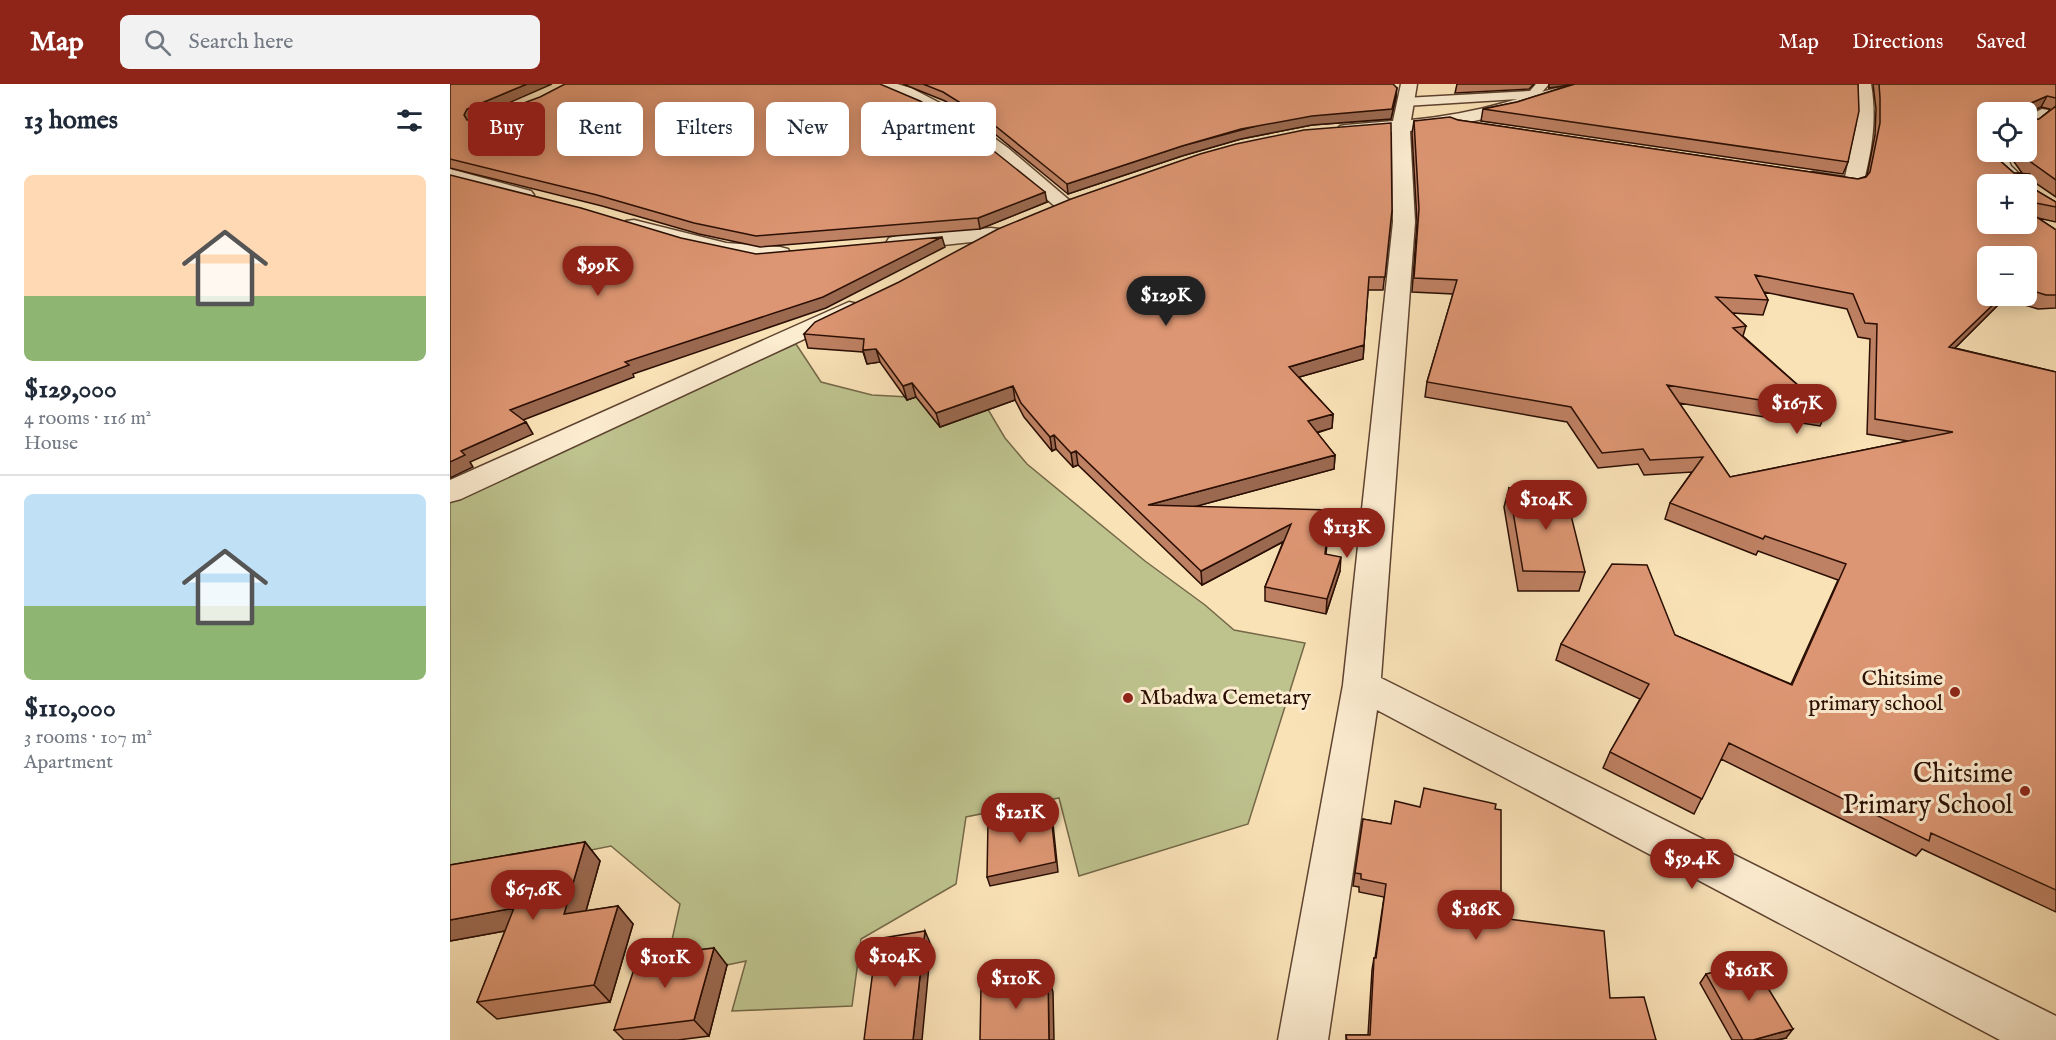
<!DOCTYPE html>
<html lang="en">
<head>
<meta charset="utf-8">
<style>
	body { margin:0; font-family:"IM FELL English",serif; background:#f2f2f3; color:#1f2937; height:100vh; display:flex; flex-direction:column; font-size:22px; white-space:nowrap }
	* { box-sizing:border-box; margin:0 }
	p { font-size:20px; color:#747a83 }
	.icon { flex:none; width:33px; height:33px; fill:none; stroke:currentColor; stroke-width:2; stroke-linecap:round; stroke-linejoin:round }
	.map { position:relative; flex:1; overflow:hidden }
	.sheet { display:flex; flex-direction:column; background:#fff; width:450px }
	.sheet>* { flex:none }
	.banner { position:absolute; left:18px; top:18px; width:570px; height:54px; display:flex; gap:12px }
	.tools { position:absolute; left:1527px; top:18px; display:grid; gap:12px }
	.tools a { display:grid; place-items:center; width:60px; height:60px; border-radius:9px; background:#fff; box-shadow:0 3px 15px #0003; font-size:30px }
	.price { position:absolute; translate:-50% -51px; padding:0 14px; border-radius:21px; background:#8f2418; color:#fff; font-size:20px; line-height:39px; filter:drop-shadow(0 2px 3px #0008) }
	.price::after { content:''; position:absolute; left:50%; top:36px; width:18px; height:14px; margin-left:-9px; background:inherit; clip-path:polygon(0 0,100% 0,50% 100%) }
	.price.selected { background:#222; color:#fff }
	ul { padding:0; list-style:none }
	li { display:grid; align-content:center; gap:12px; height:318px; padding:0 24px }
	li+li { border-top:2px solid #e0e1e3 }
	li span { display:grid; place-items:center; height:186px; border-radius:9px; color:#555 }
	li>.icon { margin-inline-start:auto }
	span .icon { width:108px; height:108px; fill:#fffc; stroke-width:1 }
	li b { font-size:26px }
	h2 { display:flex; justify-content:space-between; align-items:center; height:72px; padding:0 24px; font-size:26px }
	.pill { padding:0 21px; border-radius:9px; background:#fff; box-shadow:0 3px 15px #0003; font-size:21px; line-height:54px }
	.pill.selected { background:#8f2418; color:#fff }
	header { display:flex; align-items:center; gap:36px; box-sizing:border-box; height:84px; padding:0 30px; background:#8f2418; color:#fff }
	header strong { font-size:28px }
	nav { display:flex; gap:33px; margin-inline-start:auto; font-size:21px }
	.search { width:420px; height:54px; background:#f2f2f3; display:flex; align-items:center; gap:15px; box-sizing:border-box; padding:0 21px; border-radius:9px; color:#747a83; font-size:22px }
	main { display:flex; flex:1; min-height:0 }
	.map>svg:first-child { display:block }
	.green { fill:#bec38e; stroke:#746848; stroke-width:1.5 }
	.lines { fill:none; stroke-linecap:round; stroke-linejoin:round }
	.service-casing { stroke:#5e4330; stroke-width:3 }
	.minor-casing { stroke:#5e4330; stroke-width:3 }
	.service { fill:#fcecd0; fill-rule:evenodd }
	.minor { fill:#fcecd0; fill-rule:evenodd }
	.wall { fill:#be8163; stroke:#2a0e03; stroke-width:1.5; fill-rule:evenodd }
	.shaded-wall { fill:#9b6950; stroke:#2a0e03; stroke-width:1.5 }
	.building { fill:#dd9673; stroke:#2a0e03; stroke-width:1.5; fill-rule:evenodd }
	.poi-dot { fill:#8f2418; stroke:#fcecd0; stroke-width:2 }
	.labels { text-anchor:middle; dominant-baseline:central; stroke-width:6; stroke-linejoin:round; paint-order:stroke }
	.poi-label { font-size:22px; fill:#2a0e03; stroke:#fcecd0; text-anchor:end }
	.near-poi-label { font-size:27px; fill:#2a0e03; stroke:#fcecd0; text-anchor:end }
</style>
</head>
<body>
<header>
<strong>Map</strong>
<div class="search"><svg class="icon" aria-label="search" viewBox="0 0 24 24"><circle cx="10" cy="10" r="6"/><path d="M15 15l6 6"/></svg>Search here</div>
<nav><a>Map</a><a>Directions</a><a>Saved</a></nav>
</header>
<main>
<section class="sheet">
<h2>13 homes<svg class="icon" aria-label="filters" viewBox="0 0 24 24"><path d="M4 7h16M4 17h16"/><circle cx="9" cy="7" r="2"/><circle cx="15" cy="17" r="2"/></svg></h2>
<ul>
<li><span style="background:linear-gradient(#ffd9b3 65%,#8fb573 0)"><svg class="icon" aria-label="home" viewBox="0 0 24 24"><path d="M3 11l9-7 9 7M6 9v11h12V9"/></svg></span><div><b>$129,000</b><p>4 rooms · 116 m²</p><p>House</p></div></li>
<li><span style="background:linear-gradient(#bfe0f5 60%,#8fb573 0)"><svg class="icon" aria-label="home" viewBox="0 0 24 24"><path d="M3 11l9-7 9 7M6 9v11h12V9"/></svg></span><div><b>$110,000</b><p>3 rooms · 107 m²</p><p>Apartment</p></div></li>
</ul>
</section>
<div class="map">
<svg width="1606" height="956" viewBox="0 0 1606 956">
	<rect width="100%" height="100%" fill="#fae2b7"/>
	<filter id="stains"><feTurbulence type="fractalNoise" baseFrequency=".00333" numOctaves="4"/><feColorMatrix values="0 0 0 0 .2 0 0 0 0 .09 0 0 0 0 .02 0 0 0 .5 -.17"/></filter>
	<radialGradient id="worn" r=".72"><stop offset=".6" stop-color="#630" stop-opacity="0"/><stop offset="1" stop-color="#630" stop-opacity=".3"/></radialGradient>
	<!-- green -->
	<path class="green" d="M 346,260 L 371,298 L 422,311 L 533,317 L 555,354 L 577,380 L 695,477 L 755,521 L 784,546 L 855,559 L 798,740 L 629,792 L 609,714 L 516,733 L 506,800 L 411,855 L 402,922 L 282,927 L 296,877 L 277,881 L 217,878 L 230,820 L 161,762 L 0,794 L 0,414 L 69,380 Z"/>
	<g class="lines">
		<!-- service casing -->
		<g class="service-casing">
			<path id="service" d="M 1086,0 L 1099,0 L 1088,13 L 1084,14 L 955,22 L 949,18 L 955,14 L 1080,7 Z"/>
		</g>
		<!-- minor casing -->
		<g class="minor-casing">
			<path id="minor" d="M 422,0 L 447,0 L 461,4 L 511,30 L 558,64 L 625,121 L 622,125 L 615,127 L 608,125 C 552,76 496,27 424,3 Z
				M 951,0 L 967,0 L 961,36 C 993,33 1026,27 1057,18 C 1087,10 1111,0 1143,0 L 1141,3 C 1082,22 1022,42 960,47 L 965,138 L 931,594 L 1606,932 L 1606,956 L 1550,956 L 927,626 L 878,956 L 828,956 L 893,601 L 943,138 L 942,48 L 896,51 L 890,50 L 887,46 L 890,42 L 896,41 L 943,37 Z
				M 1405,0 L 1421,0 C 1427,35 1422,66 1413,100 L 1410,104 L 1403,106 L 1356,98 L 1353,94 L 1356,90 L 1363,88 L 1395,93 L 1407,39 Z
				M 1592,25 L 1598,26 L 1601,30 L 1582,45 L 1576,46 L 1576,33 Z
				M 1538,67 L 1555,68 L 1561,82 L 1580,100 L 1577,104 L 1576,100 L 1559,100 L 1542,85 Z
				M 0,85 L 81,107 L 84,111 L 81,115 L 74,117 L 0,97 Z
				M 184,136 L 276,159 L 330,163 L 338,165 L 341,170 L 338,175 L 330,177 L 276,172 L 176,147 L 173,142 L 176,137 Z
				M 541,144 L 549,145 L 552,150 L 549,155 L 447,166 L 439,164 L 436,159 L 439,154 L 447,152 Z
				M 399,218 L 408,220 L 411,225 L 408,230 L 11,415 L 0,418 L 0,396 Z"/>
		</g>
		<!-- service -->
		<use href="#service" class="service"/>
		<!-- minor -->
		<use href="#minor" class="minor"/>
	</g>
	<!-- wall -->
	<path class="wall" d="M 0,0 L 22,35 L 21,36 L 597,118 L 530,145 L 310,163 L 249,150 L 152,122 L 0,84 Z
		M 453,0 L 943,0 L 946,13 L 941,35 L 862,41 L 791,55 L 732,72 L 618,110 L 540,46 L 495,17 Z
		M 1007,0 L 1084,0 L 1079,5 L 1005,9 Z
		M 1099,0 L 1408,0 L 1398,78 L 1393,90 L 1031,37 L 1033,25 L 1067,18 L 1123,0 L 1099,4 Z
		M 1423,0 L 1606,0 L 1606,113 L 1581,96 L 1582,104 L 1606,118 L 1606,138 L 1588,134 L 1606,146 L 1606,224 L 1588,225 L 1554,215 L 1505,264 L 1606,288 L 1606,828 L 1472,765 L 1466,772 L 1271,675 L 1244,730 L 1153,684 L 1160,668 L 1190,615 L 1106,576 L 1111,560 L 1225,551 L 1341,600 L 1388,496 L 1308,467 L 1306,471 L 1215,435 L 1220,419 L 1242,388 L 1194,391 L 1188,380 L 1148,384 L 1117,338 L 975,313 L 977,298 L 1003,210 L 962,208 L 967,138 L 962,49 L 964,37 L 1008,36 L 1408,95 L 1417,92 L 1425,51 L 1426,25 ZM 1591,23 L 1600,25 L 1600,26 L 1589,35 L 1581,36 L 1581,28 ZM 1538,28 L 1576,68 L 1557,68 L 1572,89 L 1564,89 L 1547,74 ZM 1538,100 L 1576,100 L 1576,140 ZM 1576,172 L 1576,212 L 1538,212 ZM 1314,208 L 1397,225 L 1408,253 L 1420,255 L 1417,350 L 1458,357 L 1280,393 L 1229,319 L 1370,342 L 1377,327 L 1293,252 L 1296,242 L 1282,229 L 1313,231 L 1318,216 Z
		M 942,126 L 933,206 L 918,206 L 913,275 L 849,293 L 883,330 L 882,344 L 867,349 L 885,371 L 884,385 L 747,422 L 879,441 L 876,470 L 890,487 L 876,530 L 815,517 L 815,503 L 833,458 L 752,501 L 628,381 L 623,383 L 606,365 L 602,367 L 574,333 L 565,316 L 490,343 L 466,313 L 457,316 L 430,278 L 417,280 L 413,268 L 358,264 L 354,250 Z
		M 1059,404 L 1135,488 L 1129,507 L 1068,507 L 1054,423 Z
		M 970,723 L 1045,725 L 1051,834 L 1160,914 L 1206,956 L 896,956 L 896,951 L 918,951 L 922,886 L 924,874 L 925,874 L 934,813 L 909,808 L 909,803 L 903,802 L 913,735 L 941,740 Z
		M 135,758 L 150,777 L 136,827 L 168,822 L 183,840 L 160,918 L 47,935 L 27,918 L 55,847 L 0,857 L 0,781 Z
		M 277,881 L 259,952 L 228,956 L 174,956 L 164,946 Z
		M 1256,890 L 1336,954 L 1327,956 L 1282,956 L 1250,899 Z"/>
	<!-- shaded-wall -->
	<path class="shaded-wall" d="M 77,0 L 102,0 L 22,35 L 19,40 L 14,31 L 17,25 Z
		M 1099,0 L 1127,0 L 1099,4 Z
		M 947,4 L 946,13 L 941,35 L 862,41 L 791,55 L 732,72 L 618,110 L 617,100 L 732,62 Z
		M 1597,12 L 1591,23 L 1576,30 L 1581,19 Z
		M 595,108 L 597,118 L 530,145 L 528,134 Z
		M 492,153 L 495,163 L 376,224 L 183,290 L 184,293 L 68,338 L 60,326 L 175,278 Z
		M 1552,212 L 1557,212 L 1491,278 L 1499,263 Z
		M 914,261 L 913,275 L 839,296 L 839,283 Z
		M 426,265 L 430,278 L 417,280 L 413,266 Z
		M 462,299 L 466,313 L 457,316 L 453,302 Z
		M 563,302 L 565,316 L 490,343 L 486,329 Z
		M 883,330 L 882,344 L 857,351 L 858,337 Z
		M 76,338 L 83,350 L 20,378 L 23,383 L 0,394 L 0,378 L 11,367 Z
		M 604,351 L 606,365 L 602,367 L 600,353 Z
		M 626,367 L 628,381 L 623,383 L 621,369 Z
		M 885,371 L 884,385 L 699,435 L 698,421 Z
		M 841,440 L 840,454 L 752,501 L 751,487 Z
		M 891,473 L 890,487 L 876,530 L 877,515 Z
		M 601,731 L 603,740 L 608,788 L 540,802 L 537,793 Z
		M 135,758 L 150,777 L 130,848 L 114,830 Z
		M 168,822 L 183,840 L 160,918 L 144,901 Z
		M 64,824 L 81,842 L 0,857 L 0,836 Z
		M 475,847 L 481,861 L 472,956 L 463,956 Z
		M 264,864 L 277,881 L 259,952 L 244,936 Z
		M 598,891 L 603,908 L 604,956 L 599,956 Z
		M 1343,945 L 1336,954 L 1327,956 L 1303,956 Z"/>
	<!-- building -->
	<path class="building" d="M 0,0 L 77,0 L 17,25 L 14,31 L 17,36 L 27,36 L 90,13 L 115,0 L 430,0 L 470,17 L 515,44 L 595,108 L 528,134 L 306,152 L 244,139 L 147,111 L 0,75 Z
		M 473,0 L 943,0 L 947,4 L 942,25 L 862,32 L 791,45 L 732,62 L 617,100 L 538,36 L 493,8 Z
		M 1125,0 L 1408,0 L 1409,27 L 1398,78 L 1033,25 L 1067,18 Z
		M 1429,0 L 1606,0 L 1606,14 L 1597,12 L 1581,19 L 1581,36 L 1589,35 L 1606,22 L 1606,96 L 1578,76 L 1572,68 L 1576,68 L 1576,28 L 1538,28 L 1538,68 L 1545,68 L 1547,74 L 1564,89 L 1580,90 L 1582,104 L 1606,118 L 1606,123 L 1576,117 L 1576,100 L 1538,100 L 1538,140 L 1576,140 L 1576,126 L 1606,146 L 1606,211 L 1596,211 L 1576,205 L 1576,172 L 1538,172 L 1538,212 L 1552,212 L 1499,263 L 1606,288 L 1606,806 L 1481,749 L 1479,757 L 1279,659 L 1252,715 L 1160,668 L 1199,600 L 1111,560 L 1162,480 L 1197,481 L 1225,551 L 1342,601 L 1396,480 L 1315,452 L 1313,455 L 1220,419 L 1253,373 L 1200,376 L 1193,365 L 1152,369 L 1121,323 L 977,298 L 1007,196 L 964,194 L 969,125 L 964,37 L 1000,33 L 1008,36 L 1408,95 L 1416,93 L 1420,88 L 1430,39 L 1430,14 ZM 1305,191 L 1403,210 L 1415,239 L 1427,240 L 1425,335 L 1503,348 L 1280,393 L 1217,301 L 1377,327 L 1283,244 L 1296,242 L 1266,213 L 1318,216 Z
		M 941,39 L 942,126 L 935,193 L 919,193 L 914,261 L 839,283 L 883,330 L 858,337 L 885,371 L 698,421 L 880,426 L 875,470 L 891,473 L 877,515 L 815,503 L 841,440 L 751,487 L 626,367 L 621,369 L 604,351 L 600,353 L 571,319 L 563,302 L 486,329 L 462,299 L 453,302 L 426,265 L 413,266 L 414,255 L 354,250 L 365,238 L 449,198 L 548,145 L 621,115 L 750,70 L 786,60 L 854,46 Z
		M 0,91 L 131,124 L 231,154 L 306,170 L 492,153 L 373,213 L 175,278 L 179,281 L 60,326 L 76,338 L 11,367 L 15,371 L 0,378 Z
		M 1059,404 L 1115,407 L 1135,488 L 1073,487 Z
		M 974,704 L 1046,720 L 1045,725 L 1051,726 L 1051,834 L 1154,847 L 1160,914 L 1194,913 L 1206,956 L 897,956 L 896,951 L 920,951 L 924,874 L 926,874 L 936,800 L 911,795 L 911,790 L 905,789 L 913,735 L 941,740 L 945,717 L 970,723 Z
		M 601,731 L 606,778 L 537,793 L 538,737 Z
		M 135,758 L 114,830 L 168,822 L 144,901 L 27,918 L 64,824 L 0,836 L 0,781 Z
		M 475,847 L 463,956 L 414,956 L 427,855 Z
		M 264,864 L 244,936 L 164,946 L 188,873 Z
		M 1302,878 L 1343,945 L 1303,956 L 1293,956 L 1256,890 Z
		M 598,891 L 599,956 L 530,956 L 531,902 Z"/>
	<!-- markers -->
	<g class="poi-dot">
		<circle cx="1505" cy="608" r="6"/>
		<circle cx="678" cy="614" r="6"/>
		<circle cx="1575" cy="707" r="6"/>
	</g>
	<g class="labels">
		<!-- poi labels -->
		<g class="poi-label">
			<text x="1493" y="595">Chitsime<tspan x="1493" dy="25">primary school</tspan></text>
			<text x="690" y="614" text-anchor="start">Mbadwa Cemetary</text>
		</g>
		<!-- near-poi labels -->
		<g class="near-poi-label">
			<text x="1563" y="691">Chitsime<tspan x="1563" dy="31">Primary School</tspan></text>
		</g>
	</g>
	<rect width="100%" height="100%" filter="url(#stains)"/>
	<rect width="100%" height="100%" fill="url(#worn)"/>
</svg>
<div class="tools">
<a><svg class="icon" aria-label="locate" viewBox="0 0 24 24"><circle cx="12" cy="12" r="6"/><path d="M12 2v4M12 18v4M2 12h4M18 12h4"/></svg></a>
<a>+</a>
<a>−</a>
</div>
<b class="price" style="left:148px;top:213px">$99K</b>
<b class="price selected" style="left:716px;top:243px">$129K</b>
<b class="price" style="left:1347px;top:351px">$167K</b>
<b class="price" style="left:1096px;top:447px">$104K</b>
<b class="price" style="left:897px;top:475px">$113K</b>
<b class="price" style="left:570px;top:760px">$121K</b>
<b class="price" style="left:1242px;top:806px">$59.4K</b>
<b class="price" style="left:83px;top:837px">$67.6K</b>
<b class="price" style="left:1026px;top:857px">$186K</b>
<b class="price" style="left:445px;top:904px">$104K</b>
<b class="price" style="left:215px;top:905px">$101K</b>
<b class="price" style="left:1299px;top:918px">$161K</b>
<b class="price" style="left:566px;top:926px">$110K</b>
<div class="banner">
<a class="pill selected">Buy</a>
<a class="pill">Rent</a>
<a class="pill">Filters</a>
<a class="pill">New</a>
<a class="pill">Apartment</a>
</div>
</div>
</main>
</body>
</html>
